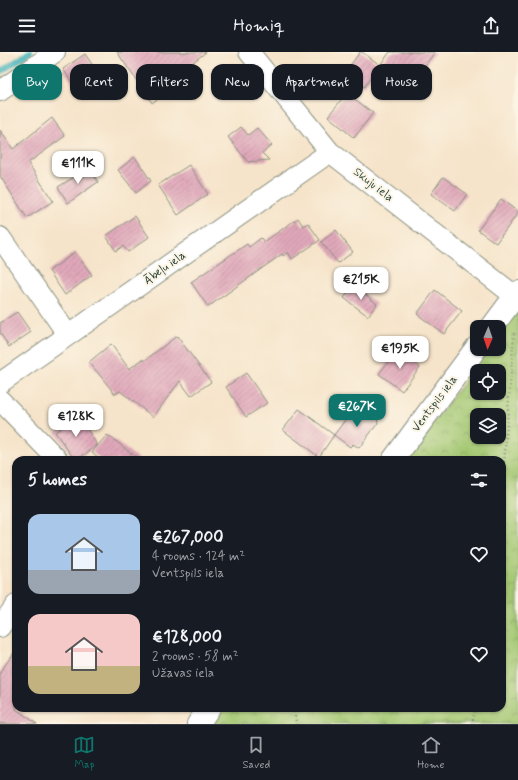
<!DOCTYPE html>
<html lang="en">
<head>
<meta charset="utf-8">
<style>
	body { margin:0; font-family:Mynerve,sans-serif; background:#20242c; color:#f1f3f6; height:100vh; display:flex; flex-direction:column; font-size:15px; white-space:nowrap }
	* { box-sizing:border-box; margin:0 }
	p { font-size:13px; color:#9ea1a6 }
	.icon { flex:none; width:22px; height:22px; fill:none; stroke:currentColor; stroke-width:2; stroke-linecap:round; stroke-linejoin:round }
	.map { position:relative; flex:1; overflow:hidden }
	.sheet { position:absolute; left:12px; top:404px; width:494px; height:256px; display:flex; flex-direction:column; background:#171b24; border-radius:12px; box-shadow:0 1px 3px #0004 }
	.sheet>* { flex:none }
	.guide { position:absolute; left:12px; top:12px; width:494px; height:36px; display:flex; gap:8px }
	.needle { width:26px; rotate:182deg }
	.buttons { position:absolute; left:470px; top:268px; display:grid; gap:8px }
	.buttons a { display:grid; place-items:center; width:36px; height:36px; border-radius:8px; background:#171b24; box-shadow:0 1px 3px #0004; font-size:20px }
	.price { position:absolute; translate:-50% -34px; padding:0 9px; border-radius:8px; background:#fff; color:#222; font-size:13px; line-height:26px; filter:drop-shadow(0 1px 2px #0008) }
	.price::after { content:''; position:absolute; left:50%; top:24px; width:12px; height:9px; margin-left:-6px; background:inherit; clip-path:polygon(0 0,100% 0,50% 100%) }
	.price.current { background:#0f766e; color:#fff }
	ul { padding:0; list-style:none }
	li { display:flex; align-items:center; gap:12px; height:100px; padding:0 16px }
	li span { display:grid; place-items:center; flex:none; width:112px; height:80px; border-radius:12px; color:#555 }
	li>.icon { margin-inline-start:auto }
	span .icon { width:48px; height:48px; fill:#fffc; stroke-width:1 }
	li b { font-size:17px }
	h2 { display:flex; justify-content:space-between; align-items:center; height:48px; padding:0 16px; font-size:17px }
	.chip { padding:0 14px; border-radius:12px; background:#171b24; box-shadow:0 1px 3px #0004; font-size:14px; line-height:36px }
	.chip.current { background:#0f766e; color:#fff }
	header { display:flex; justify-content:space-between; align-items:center; height:52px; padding:0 16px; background:#171b24; font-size:18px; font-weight:600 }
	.tabs { display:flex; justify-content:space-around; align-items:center; height:56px; border-top:1px solid #363941; background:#171b24; font-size:11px; color:#9ea1a6 }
	.tabs a { display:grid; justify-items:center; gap:2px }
	.tabs .current { color:#0f766e }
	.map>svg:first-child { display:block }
	.park { fill:url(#park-crowns); stroke:#618252; fill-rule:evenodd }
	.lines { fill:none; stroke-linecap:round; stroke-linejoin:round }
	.stream { stroke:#41b2b9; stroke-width:6 }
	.building { fill:url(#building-hatch) }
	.street-casing { stroke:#8a907f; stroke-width:22 }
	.secondary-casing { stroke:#8a907f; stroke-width:24 }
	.path { stroke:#8a907f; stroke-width:2.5; stroke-dasharray:1 3; stroke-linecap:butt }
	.street { stroke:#fff; stroke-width:20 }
	.secondary { stroke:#fff; stroke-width:22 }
	.labels { text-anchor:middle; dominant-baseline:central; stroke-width:4; stroke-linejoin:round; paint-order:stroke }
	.street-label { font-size:12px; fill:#1f3d34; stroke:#fcf5e5 }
</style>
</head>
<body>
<header><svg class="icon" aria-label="menu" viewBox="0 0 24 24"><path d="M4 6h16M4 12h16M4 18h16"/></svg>Homiq<svg class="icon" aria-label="share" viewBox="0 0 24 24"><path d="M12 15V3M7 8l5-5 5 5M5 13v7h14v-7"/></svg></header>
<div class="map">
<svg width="518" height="672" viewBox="0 0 518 672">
	<defs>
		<pattern id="park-crowns" width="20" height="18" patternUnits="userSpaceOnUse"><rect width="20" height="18" fill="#a3c771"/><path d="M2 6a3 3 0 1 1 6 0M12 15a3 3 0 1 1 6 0" fill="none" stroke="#84a35e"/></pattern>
		<pattern id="building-hatch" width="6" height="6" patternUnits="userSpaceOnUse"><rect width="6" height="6" fill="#e1a9bb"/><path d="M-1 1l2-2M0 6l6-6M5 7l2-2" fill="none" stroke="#b68b99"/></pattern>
	</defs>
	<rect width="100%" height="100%" fill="#fcf5e5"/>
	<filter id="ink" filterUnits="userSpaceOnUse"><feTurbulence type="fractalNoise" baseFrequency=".025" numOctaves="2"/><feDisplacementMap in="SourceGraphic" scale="8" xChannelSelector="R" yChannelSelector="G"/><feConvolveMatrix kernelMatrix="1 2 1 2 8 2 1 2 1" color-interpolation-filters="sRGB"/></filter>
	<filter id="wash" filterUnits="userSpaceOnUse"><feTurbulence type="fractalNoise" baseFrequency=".012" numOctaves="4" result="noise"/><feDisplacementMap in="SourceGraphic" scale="16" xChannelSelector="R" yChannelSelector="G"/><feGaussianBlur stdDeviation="0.9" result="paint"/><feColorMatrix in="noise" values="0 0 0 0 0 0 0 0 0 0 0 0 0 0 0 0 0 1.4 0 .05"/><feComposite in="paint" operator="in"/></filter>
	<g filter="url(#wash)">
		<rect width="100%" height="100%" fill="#f6e4ca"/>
		<!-- park -->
		<path class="park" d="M 515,261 L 518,261 L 518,672 L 211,672 L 223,656 L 502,656 L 502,408 L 406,408 L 488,297 L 499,297 L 499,282 ZM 477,319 L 499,319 L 499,341 L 477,341 ZM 477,363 L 499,363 L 499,385 L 477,385 Z"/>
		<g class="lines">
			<!-- stream -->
			<path class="stream" d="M 0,20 L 30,0"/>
		</g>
		<g id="blocks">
			<!-- building -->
			<path class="building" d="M 117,0 L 206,0 L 160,36 L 164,42 L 152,51 Z
				M 360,0 L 362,0 L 380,13 L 364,35 L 344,22 Z
				M 390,0 L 435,0 L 409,35 L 380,13 Z
				M 85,2 L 100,24 L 78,39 L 63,17 Z
				M 347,41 L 373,61 L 354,86 L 328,64 Z
				M 52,66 L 65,84 L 28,111 L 53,149 L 27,166 L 0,124 L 0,78 L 13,97 Z
				M 241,75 L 248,83 L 257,76 L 272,93 L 262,101 L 269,108 L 248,110 L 228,85 Z
				M 135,105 L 151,129 L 136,141 L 118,118 Z
				M 189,113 L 208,142 L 178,163 L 158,133 Z
				M 89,116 L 98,130 L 68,151 L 58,135 Z
				M 443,125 L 467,142 L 455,159 L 431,142 Z
				M 501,147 L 518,160 L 518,161 L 496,191 L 478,178 Z
				M 135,164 L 149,185 L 128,200 L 123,194 L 116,199 L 106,184 Z
				M 298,166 L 303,174 L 308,171 L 320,188 L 292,207 L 288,200 L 283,204 L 282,202 L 208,255 L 191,230 L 247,192 L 249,195 L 261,186 L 264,190 Z
				M 336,178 L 353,200 L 338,211 L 321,190 Z
				M 75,200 L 92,223 L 65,243 L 49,219 Z
				M 354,233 L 377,252 L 368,264 L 344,246 Z
				M 435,238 L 462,259 L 444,282 L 417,262 Z
				M 17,260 L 31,280 L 9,295 L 0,281 L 0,271 Z
				M 177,284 L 211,330 L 191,344 L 180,329 L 153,365 L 120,339 L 115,342 L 89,310 L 111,292 L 129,317 L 143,307 L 144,309 Z
				M 397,298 L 420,315 L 402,339 L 379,322 Z
				M 246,321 L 267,351 L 246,365 L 226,335 Z
				M 354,356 L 359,359 L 370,359 L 376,362 L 378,371 L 359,396 L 353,392 L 350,395 L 334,383 Z
				M 299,357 L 334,383 L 319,405 L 283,378 Z
				M 79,364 L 97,393 L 77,408 L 75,408 L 55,380 Z
				M 107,383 L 117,390 L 140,408 L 101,408 L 92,400 Z
				M 16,598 L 16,657 L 37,672 L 0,672 L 0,620 Z"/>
		</g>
	</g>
	<g filter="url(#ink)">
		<use href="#blocks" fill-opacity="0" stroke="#8a907f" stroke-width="1"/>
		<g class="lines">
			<!-- street casing -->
			<g class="street-casing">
				<path id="street" d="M 249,0 L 330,100 L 515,244 L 518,244
					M 0,39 L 55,0
					M 0,185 L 68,283
					M 0,331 L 330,100
					M 0,348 L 58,408
					M 0,575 L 16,553"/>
			</g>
			<!-- secondary casing -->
			<g class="secondary-casing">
				<path id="secondary" d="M 492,275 L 518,240
					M 393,408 L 477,295
					M 198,672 L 209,656"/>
			</g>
			<!-- path -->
			<path class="path" d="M 502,438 L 514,281
				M 294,656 L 295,666 L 297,672
				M 472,672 L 475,656"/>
			<!-- street -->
			<use href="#street" class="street"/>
			<!-- secondary -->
			<use href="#secondary" class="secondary"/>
		</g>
	</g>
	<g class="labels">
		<!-- street labels -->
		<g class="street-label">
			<text transform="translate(373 133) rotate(38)">Skuju iela</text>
			<text transform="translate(165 216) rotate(-35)">Ābeļu iela</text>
			<text transform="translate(435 352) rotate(-53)">Ventspils iela</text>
		</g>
	</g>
</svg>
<div class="buttons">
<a><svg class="needle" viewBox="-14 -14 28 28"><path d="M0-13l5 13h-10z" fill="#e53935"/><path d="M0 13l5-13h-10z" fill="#9ea1a6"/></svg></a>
<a><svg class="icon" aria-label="locate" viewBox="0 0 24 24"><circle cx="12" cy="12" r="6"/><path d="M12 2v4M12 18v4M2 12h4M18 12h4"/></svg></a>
<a><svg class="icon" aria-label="layers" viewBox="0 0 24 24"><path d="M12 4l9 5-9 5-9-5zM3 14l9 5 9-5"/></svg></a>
</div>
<b class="price" style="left:78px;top:133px">€111K</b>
<b class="price" style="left:361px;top:249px">€215K</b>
<b class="price" style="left:400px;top:318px">€195K</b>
<b class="price current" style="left:357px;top:376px">€267K</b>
<b class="price" style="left:76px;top:386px">€128K</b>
<div class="guide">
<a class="chip current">Buy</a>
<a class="chip">Rent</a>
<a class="chip">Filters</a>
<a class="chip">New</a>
<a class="chip">Apartment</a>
<a class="chip">House</a>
</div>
<section class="sheet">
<h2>5 homes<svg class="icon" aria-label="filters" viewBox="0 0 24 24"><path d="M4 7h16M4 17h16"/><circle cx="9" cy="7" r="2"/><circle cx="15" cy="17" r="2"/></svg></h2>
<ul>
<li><span style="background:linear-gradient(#a9c7e8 70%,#9aa5b1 0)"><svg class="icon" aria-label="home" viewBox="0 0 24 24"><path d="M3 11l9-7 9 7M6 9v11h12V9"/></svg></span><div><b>€267,000</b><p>4 rooms · 124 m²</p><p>Ventspils iela</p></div><svg class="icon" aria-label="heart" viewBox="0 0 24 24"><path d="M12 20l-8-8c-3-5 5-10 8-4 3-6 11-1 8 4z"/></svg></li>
<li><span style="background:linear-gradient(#f6c9c9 65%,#c2b280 0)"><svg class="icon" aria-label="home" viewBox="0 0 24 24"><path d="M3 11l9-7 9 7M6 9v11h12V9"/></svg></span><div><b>€128,000</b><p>2 rooms · 58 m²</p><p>Užavas iela</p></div><svg class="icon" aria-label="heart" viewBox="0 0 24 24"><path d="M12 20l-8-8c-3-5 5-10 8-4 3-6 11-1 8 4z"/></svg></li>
</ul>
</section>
</div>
<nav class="tabs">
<a class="current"><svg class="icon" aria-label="map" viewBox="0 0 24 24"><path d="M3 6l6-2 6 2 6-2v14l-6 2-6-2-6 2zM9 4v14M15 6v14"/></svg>Map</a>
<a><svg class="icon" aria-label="saved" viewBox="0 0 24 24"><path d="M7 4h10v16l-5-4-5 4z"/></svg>Saved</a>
<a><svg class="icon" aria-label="home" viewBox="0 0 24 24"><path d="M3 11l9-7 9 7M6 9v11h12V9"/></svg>Home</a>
</nav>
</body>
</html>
